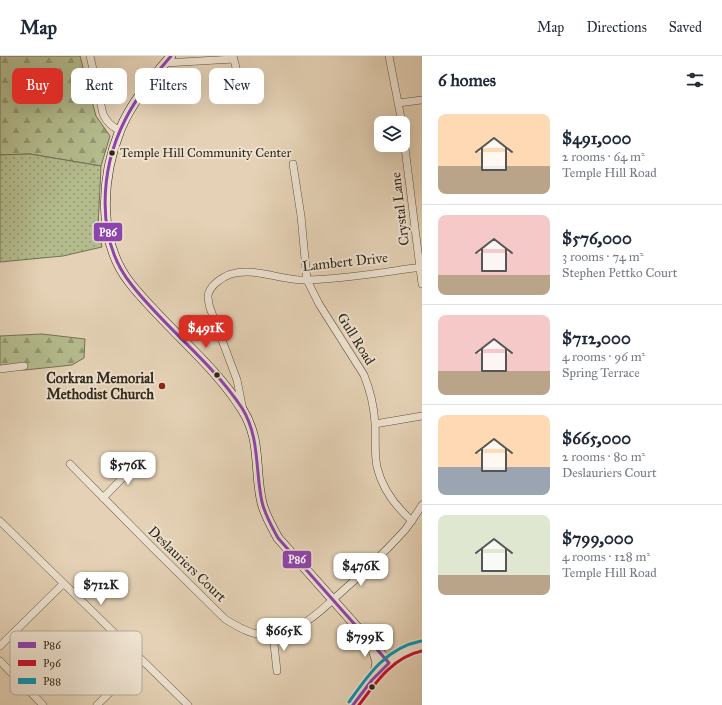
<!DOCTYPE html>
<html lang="en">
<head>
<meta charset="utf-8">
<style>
	body { margin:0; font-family:"IM FELL Great Primer",serif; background:#f6f6f7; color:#1f2937; height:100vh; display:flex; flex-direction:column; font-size:15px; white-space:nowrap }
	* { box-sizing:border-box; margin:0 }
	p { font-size:13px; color:#747a83 }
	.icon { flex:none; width:22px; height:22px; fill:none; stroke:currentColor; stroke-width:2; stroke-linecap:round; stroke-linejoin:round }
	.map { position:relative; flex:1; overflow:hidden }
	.details { display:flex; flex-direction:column; background:#fff; width:300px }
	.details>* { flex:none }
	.top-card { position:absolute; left:12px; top:12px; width:350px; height:36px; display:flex; gap:8px }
	.tools { position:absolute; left:374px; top:60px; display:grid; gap:8px }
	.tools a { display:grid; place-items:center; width:36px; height:36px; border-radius:8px; background:#fff; box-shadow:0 4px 16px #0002; font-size:20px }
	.price { position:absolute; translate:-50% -34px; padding:0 9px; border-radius:8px; background:#fff; color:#222; font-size:13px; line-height:26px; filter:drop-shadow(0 1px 2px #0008) }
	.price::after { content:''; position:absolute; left:50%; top:24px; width:12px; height:9px; margin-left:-6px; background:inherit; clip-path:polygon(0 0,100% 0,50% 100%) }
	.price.selected { background:#d93025; color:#fff }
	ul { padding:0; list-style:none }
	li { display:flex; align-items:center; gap:12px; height:100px; padding:0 16px }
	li+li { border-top:1px solid #e0e1e3 }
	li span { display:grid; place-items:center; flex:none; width:112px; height:80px; border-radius:8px; color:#555 }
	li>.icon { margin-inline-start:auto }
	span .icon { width:48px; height:48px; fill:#fffc; stroke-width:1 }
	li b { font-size:17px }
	h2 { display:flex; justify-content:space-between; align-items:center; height:48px; padding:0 16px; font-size:17px }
	.chip { padding:0 14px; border-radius:8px; background:#fff; box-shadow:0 4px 16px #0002; font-size:14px; line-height:36px }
	.chip.selected { background:#d93025; color:#fff }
	header { display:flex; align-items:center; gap:24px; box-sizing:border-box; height:56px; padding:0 20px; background:#fff; border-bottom:1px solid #e0e1e3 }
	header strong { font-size:19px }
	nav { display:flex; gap:22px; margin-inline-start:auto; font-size:14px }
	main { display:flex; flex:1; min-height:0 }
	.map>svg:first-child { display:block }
	.forest { fill:url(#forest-firs); stroke:#727254 }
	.park { fill:url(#park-dots); stroke:#727254 }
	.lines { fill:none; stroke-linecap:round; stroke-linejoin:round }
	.street-casing { stroke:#5e5241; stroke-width:8 }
	.secondary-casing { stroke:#31271a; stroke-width:10 }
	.street { stroke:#eee2d0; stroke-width:7 }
	.secondary { stroke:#eee2d0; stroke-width:9 }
	.bus-1-casing { stroke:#eee2d0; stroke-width:6 }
	.bus-2-casing { stroke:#eee2d0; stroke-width:6 }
	.bus-3-casing { stroke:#eee2d0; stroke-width:6 }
	.bus-1 { stroke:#8e44ad; stroke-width:3 }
	.bus-2 { stroke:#c8102e; stroke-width:3 }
	.bus-3 { stroke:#0796b3; stroke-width:3 }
	.bus-dot { fill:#31271a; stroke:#eee2d0; stroke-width:1.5 }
	.poi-dot { fill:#8f2418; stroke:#eee2d0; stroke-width:1.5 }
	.labels { text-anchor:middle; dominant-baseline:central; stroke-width:4; stroke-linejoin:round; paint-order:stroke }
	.bus-label { font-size:13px; fill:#31271a; stroke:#eee2d0; text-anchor:start }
	.street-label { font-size:14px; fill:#31271a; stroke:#eee2d0 }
	.poi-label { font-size:14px; font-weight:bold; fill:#31271a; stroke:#eee2d0; text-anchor:end }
	.key { fill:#eee2d0; stroke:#b5aa99; stroke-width:1 }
	.key-label { font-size:11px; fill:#31271a }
	.line-badge { stroke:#eee2d0; stroke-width:1.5 }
	.badge-label { font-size:11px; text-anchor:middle; font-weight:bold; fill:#fff }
</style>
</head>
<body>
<header>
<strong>Map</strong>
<nav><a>Map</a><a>Directions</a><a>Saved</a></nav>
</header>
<main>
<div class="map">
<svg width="422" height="649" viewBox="0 0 422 649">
	<defs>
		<pattern id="forest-firs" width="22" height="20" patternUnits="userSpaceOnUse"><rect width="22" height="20" fill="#b4bc8e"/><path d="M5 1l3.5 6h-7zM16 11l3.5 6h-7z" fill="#939973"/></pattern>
		<pattern id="park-dots" width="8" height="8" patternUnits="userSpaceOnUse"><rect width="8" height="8" fill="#b4bc8e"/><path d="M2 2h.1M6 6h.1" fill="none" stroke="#939973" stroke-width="1.8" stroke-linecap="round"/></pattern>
	</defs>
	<rect width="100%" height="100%" fill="#e5d2b6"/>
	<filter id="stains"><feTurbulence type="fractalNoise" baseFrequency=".005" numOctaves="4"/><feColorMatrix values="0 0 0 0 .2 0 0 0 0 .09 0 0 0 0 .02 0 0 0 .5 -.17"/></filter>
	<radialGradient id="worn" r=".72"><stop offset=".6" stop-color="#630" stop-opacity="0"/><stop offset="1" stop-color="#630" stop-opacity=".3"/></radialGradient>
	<!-- forest -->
	<path class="forest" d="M 0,0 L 80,0 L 96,60 L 110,80 L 101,110 L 30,98 L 0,99 Z
		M 42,278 L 85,283 L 84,302 L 72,309 L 25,314 L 0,312 L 0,280 Z"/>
	<!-- park -->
	<path class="park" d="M 30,98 L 101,110 L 98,172 L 102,191 L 63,200 L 0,206 L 0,99 Z"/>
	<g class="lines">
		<!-- street casing -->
		<g class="street-casing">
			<path id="street" d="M 90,0 L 103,58 C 107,67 112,70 120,75
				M 233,0 L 240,27
				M 389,0 L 402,67
				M 165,7 L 234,3
				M 398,47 L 422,44
				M 403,76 L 422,228
				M 293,108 L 301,160 L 307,224 L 319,248 L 364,319 C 370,334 374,351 375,367 C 376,382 374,396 377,411 C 382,432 395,450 412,465
				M 0,313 L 24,310
				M 243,354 L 237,324 L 210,252 C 209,248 208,244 208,240 C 209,230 222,221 231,218 C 256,211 282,225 307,224 C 345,223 384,216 422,211
				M 375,368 L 422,360
				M 70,408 L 152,491 L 225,563 C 239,572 257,582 274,579 C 285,578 298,572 307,565 C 318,558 328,548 337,540 C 361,519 384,497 405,474 C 411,466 417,457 422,449
				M 103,442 L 139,405
				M 0,465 L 188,649
				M 273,579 L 277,615
				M 0,590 L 63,528
				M 0,605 L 43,649
				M 97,649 L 142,605"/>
		</g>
		<!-- secondary casing -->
		<g class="secondary-casing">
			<path id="secondary" d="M 171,0 C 152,22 131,47 120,74 C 101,122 97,185 130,227 C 165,271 212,306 242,353 C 262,384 254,414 262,447 C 265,459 272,471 278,482 L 389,607
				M 372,591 L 377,606 L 374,621
				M 353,649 C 366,631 384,605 404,595 C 410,593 416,591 422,590"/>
		</g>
		<!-- street -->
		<use href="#street" class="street"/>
		<!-- secondary -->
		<use href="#secondary" class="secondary"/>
		<!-- bus-1 casing -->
		<g class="bus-1-casing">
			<path id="bus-1" d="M 171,0 C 154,20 137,40 125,64 C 100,113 95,183 131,228 C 165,272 211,305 242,352 C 260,381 255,414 262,446 C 265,459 272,471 278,482 L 389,607 L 372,624 L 353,649"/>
		</g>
		<!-- bus-2 casing -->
		<g class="bus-2-casing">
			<path id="bus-2" d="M 359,649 C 376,626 393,601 422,595"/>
		</g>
		<!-- bus-3 casing -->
		<g class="bus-3-casing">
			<path id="bus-3" d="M 349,646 C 368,619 386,592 421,585"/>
		</g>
		<!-- bus-1 -->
		<use href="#bus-1" class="bus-1"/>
		<!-- bus-2 -->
		<use href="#bus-2" class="bus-2"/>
		<!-- bus-3 -->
		<use href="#bus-3" class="bus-3"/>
	</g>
	<!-- markers -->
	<g class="bus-dot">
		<circle cx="112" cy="97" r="3.5"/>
		<circle cx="217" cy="319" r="3.5"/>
		<circle cx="372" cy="631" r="3.5"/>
	</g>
	<circle class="poi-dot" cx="162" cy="330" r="4"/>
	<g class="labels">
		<!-- bus labels -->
		<g class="bus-label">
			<text x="120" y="97">Temple Hill Community Center</text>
		</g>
		<!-- street labels -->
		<g class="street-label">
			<text transform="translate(400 153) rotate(-97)">Crystal Lane</text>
			<text transform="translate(345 206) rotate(-6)">Lambert Drive</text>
			<text transform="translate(356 283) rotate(58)">Gull Road</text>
			<text transform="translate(187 508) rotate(44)">Deslauriers Court</text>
		</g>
		<!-- poi labels -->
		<g class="poi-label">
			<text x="154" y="322">Corkran Memorial<tspan x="154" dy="16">Methodist Church</tspan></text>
		</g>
	</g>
	<!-- legend -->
	<rect x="10" y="575" width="132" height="64" rx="6" class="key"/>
	<rect x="18" y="586" width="18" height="6" fill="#8e44ad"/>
	<rect x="18" y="604" width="18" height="6" fill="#c8102e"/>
	<rect x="18" y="622" width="18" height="6" fill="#0796b3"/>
	<g class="key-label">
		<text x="43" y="593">P86</text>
		<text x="43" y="611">P96</text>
		<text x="43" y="629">P88</text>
	</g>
	<g class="line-badge">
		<rect x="93" y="166" width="30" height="20" rx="4" fill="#8e44ad"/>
		<rect x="282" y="494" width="30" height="19" rx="4" fill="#8e44ad"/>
	</g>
	<g class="badge-label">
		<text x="108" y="180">P86</text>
		<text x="297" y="507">P86</text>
	</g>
	<rect width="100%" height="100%" filter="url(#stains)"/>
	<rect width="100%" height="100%" fill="url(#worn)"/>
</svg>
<div class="tools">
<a><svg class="icon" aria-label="layers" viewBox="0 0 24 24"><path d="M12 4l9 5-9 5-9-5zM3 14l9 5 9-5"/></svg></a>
</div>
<b class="price selected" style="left:206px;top:293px">$491K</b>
<b class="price" style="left:128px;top:430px">$576K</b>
<b class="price" style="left:361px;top:531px">$476K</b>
<b class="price" style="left:101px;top:550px">$712K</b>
<b class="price" style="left:284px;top:596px">$665K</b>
<b class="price" style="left:365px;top:602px">$799K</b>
<div class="top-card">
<a class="chip selected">Buy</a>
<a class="chip">Rent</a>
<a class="chip">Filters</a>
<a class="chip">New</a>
</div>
</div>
<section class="details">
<h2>6 homes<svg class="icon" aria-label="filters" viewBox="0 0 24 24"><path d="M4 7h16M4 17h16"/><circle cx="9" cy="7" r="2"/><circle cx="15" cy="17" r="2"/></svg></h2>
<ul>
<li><span style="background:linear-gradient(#ffd9b3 65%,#b9a48a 0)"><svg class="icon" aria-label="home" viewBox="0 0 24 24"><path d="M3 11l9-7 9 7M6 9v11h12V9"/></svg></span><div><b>$491,000</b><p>2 rooms · 64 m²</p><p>Temple Hill Road</p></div></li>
<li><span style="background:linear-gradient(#f6c9c9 75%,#b9a48a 0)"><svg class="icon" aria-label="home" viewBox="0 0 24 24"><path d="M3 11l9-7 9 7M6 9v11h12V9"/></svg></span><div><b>$576,000</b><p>3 rooms · 74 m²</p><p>Stephen Pettko Court</p></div></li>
<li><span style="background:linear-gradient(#f6c9c9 70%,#b9a48a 0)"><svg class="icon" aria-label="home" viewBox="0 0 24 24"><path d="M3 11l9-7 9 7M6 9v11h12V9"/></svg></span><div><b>$712,000</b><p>4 rooms · 96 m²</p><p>Spring Terrace</p></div></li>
<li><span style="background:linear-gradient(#ffd9b3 65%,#9aa5b1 0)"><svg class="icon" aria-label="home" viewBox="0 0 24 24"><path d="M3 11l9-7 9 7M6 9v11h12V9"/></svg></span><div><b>$665,000</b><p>2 rooms · 80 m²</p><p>Deslauriers Court</p></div></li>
<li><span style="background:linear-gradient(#dfe7d0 75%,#b9a48a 0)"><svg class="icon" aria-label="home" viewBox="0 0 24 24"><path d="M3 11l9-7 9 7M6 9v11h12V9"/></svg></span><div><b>$799,000</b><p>4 rooms · 128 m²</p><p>Temple Hill Road</p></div></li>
</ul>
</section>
</main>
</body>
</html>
